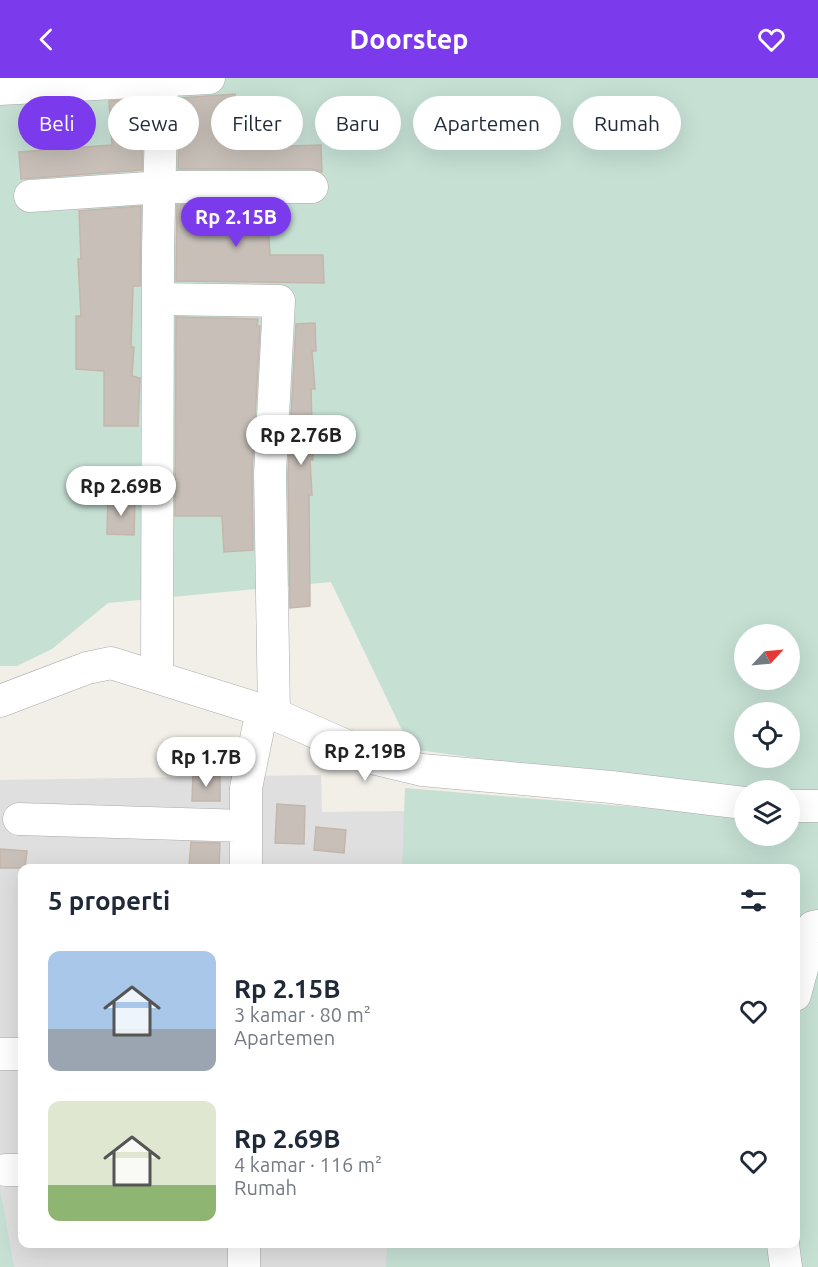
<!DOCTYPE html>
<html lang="id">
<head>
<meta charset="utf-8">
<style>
	body { margin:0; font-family:Ubuntu,sans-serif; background:#f2f2f3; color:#1f2937; height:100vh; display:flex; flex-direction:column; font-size:22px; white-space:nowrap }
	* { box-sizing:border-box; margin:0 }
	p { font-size:20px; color:#747a83 }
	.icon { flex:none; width:33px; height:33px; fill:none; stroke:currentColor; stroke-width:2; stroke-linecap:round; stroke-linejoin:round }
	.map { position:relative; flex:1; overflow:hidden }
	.details { position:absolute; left:18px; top:786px; width:782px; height:384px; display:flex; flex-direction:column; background:#fff; border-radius:12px; box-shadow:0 6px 24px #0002 }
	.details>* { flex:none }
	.hud { position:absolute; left:18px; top:18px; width:783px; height:54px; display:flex; gap:12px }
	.needle { width:39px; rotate:64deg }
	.fabs { position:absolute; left:734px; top:546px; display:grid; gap:12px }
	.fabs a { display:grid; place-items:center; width:66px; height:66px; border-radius:50%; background:#fff; box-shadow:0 6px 24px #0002; font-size:30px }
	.price { position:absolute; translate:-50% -51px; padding:0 14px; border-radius:21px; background:#fff; color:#222; font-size:20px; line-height:39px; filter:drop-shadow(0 2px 3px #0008) }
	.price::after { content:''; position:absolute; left:50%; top:36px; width:18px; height:14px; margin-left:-9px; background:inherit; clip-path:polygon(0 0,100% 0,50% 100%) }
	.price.on { background:#7c3aed; color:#fff }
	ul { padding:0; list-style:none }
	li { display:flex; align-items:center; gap:18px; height:150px; padding:0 30px }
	li span { display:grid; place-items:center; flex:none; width:168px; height:120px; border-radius:12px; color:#555 }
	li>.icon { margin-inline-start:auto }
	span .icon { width:72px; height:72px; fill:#fffc; stroke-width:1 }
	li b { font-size:26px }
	h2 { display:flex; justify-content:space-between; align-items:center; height:72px; padding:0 30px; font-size:26px }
	.tag { padding:0 21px; border-radius:27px; background:#fff; box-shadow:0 6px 24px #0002; font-size:21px; line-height:54px }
	.tag.on { background:#7c3aed; color:#fff }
	header { display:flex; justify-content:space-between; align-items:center; height:78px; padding:0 30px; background:#7c3aed; color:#fff; font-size:27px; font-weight:700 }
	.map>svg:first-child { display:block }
	.residential { fill:#e0dfdf }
	.wetland { fill:#c6e0d4; fill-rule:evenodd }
	.building { fill:#c7bfb8; stroke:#c4b6ab; stroke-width:1.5 }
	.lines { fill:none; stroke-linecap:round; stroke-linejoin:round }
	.minor-casing { stroke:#a9a9a9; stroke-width:33 }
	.minor { stroke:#fff; stroke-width:32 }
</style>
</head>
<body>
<header><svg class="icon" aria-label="back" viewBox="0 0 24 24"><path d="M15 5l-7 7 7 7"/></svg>Doorstep<svg class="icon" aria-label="heart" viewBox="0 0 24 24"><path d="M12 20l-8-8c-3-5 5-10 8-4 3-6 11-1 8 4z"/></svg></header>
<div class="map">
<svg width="818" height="1189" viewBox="0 0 818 1189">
	<rect width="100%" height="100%" fill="#f2efe9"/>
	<!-- residential -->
	<path class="residential" d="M 321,697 L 322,734 L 404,733 L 498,790 L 22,790 L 22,1166 L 506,1166 L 506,1189 L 0,1189 L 0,702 Z"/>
	<!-- wetland -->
	<path class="wetland" d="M 0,0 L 818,0 L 818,720 L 789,712 L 697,711 L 411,671 L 331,504 L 108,525 L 52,571 L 17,588 L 0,588 ZM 744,556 L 789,556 L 789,602 L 744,602 ZM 744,634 L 789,634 L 789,680 L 744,680 Z
		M 405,710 L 744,738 L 744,758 L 789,758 L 789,740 L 818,741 L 818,1189 L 386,1189 L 387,1166 L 795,1166 L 795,790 L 402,790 Z
		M 0,1110 L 14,1189 L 0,1189 Z"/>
	<!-- building -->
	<path class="building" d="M 235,16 L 238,66 L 258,65 L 258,69 L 321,67 L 322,94 L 312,91 L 178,91 L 180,20 Z
		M 143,21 L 142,92 L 21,101 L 19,74 L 112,67 L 109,23 Z
		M 177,127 L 267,127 L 270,177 L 323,177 L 324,205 L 176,203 Z
		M 141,128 L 140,208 L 133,208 L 131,269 L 134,269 L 132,298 L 140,300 L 138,348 L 104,348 L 104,293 L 76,291 L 76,238 L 81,238 L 78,181 L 81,181 L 79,133 Z
		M 176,239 L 258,241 L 257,248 L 260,248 L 252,395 L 253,472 L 224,474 L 222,438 L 175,438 Z
		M 315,245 L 316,273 L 312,273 L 315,311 L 311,311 L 313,382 L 310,382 L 312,417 L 309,417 L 310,528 L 290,530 L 288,396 L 296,246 Z
		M 108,420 L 135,421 L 134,457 L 107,456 Z
		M 193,695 L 220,697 L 220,723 L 192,723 Z
		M 277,726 L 305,728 L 304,766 L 275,765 Z
		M 316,749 L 346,752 L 344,775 L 314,772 Z
		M 191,764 L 220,765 L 219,789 L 189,788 Z
		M 0,771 L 27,773 L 25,790 L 0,790 Z"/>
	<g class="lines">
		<!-- minor casing -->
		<g class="minor-casing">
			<path id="minor" d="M 0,11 L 209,0
				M 30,118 L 162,109 L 312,109
				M 158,221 L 279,223 L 270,396 L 274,636
				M 157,598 L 158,171 L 162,0
				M 0,623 L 87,590 L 111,585 L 274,636 L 376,681 L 422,692 L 611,709 L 744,725
				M 789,728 L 818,728
				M 19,741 L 246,748
				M 246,790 L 246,710 L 262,632
				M 795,917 L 813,849 L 818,848
				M 0,976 L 22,976
				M 6,1092 L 22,1092
				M 783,1166 L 786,1189
				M 244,1189 L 244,1166"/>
		</g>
		<!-- minor -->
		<use href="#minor" class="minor"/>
	</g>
</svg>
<div class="fabs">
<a><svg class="needle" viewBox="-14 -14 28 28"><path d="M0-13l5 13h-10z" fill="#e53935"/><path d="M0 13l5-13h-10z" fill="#747a83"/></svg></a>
<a><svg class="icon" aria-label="locate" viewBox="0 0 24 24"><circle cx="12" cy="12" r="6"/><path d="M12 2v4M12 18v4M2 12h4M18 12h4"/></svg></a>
<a><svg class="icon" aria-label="layers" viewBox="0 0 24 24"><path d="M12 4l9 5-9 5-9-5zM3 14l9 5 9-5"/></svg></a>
</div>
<b class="price on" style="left:236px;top:170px">Rp 2.15B</b>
<b class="price" style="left:301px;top:388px">Rp 2.76B</b>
<b class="price" style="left:121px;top:439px">Rp 2.69B</b>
<b class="price" style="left:365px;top:704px">Rp 2.19B</b>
<b class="price" style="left:206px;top:710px">Rp 1.7B</b>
<div class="hud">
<a class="tag on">Beli</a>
<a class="tag">Sewa</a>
<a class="tag">Filter</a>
<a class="tag">Baru</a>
<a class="tag">Apartemen</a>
<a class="tag">Rumah</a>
</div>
<section class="details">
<h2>5 properti<svg class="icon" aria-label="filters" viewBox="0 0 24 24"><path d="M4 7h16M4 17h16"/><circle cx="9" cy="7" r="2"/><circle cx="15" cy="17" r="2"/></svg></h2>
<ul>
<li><span style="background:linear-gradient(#a9c7e8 65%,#9aa5b1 0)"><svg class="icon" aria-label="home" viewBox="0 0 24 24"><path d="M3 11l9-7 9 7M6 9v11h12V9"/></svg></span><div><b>Rp 2.15B</b><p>3 kamar · 80 m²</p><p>Apartemen</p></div><svg class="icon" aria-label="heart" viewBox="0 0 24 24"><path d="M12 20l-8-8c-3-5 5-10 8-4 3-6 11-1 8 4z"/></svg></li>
<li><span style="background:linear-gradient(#dfe7d0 70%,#8fb573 0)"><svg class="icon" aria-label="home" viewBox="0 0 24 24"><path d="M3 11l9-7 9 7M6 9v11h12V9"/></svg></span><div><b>Rp 2.69B</b><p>4 kamar · 116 m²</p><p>Rumah</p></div><svg class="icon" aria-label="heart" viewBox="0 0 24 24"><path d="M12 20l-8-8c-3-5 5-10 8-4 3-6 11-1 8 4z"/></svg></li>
</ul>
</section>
</div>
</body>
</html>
